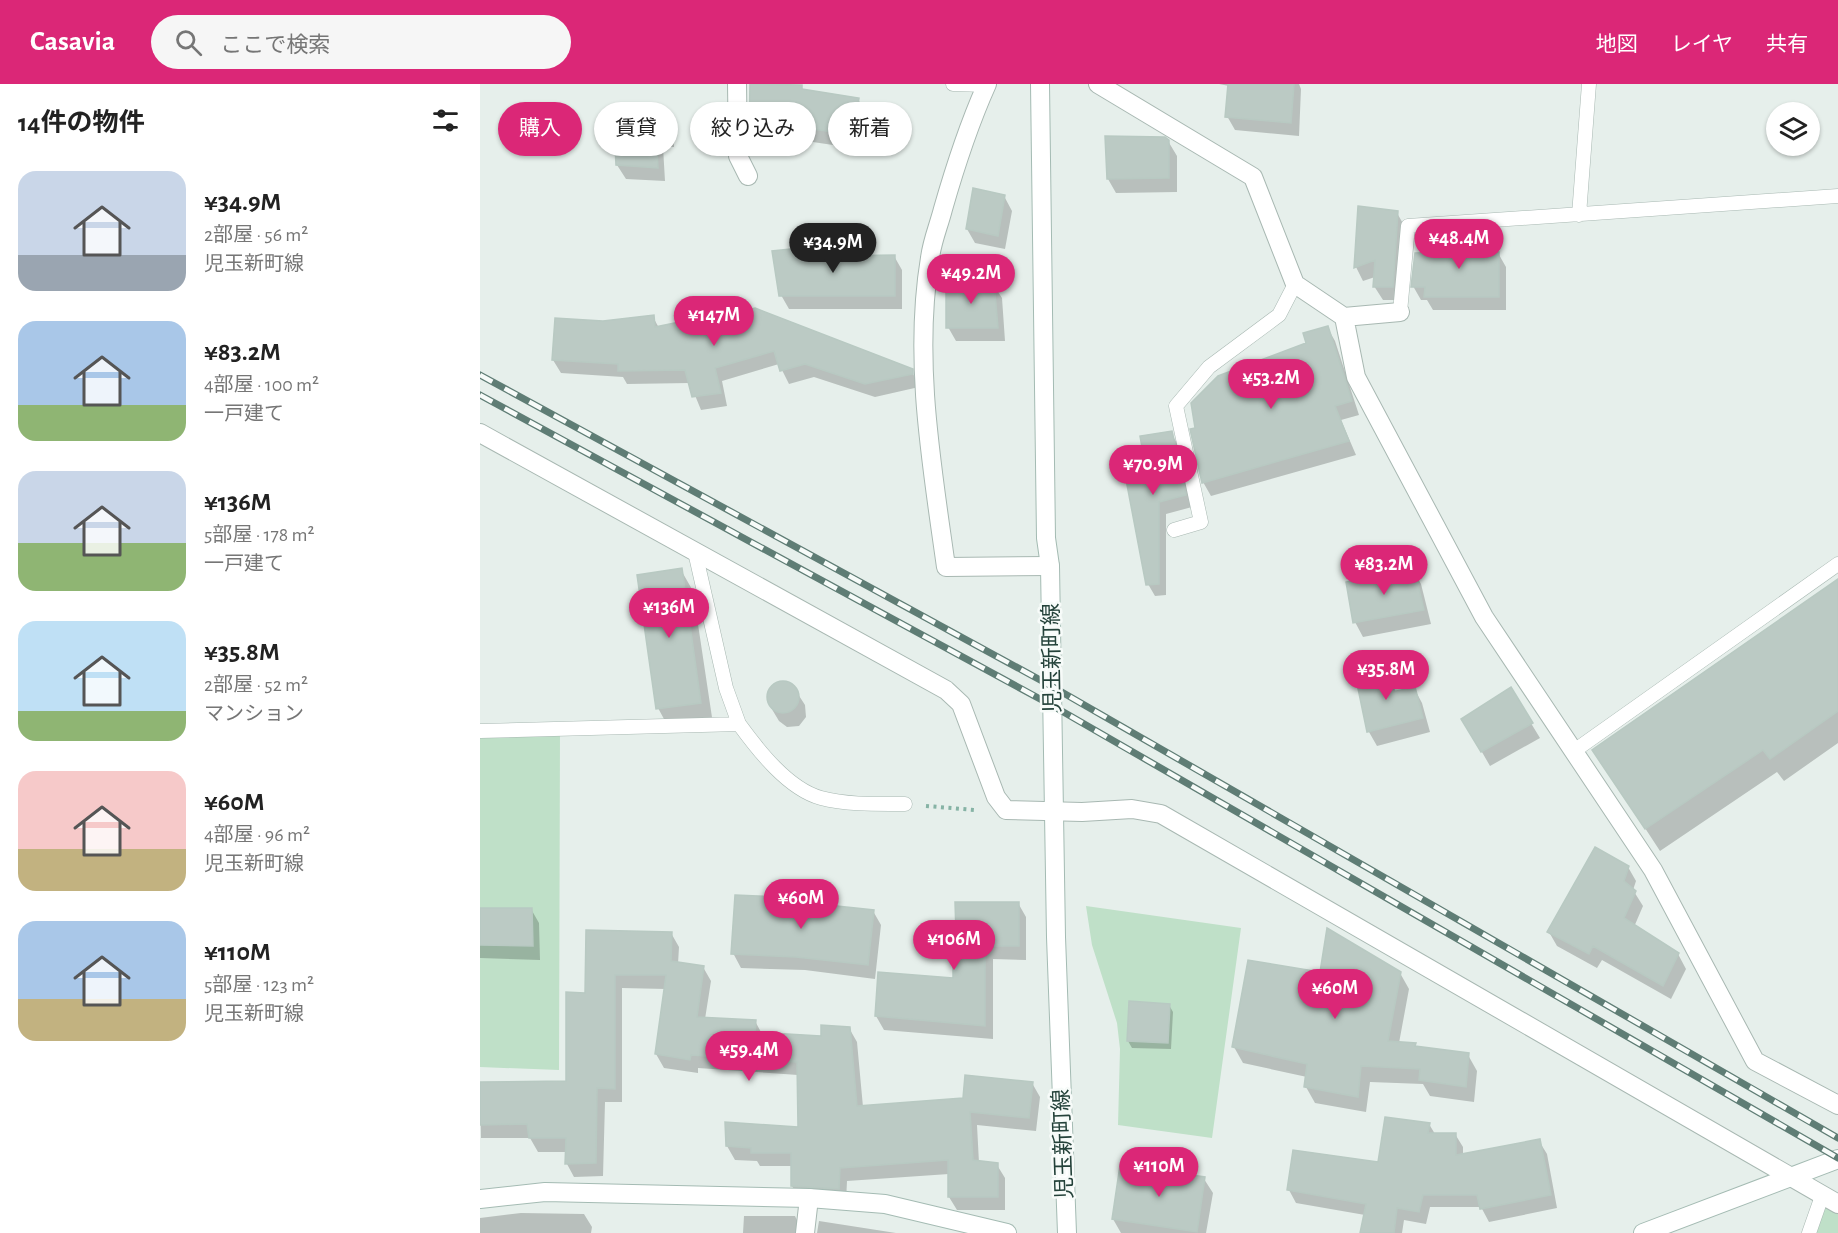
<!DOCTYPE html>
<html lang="ja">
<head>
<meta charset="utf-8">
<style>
	body { margin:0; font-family:"Alegreya Sans","Noto Sans JP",sans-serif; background:#f6f6f6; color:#222; height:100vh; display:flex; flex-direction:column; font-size:22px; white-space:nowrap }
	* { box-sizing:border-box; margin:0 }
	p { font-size:20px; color:#767676 }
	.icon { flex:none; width:33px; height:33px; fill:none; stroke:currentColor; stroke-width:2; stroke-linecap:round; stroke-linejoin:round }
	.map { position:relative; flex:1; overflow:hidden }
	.sheet { display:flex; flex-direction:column; background:#fff; width:480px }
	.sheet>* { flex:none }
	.top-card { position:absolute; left:18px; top:18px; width:570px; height:54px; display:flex; gap:12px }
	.tools { position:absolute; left:1286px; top:18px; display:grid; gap:12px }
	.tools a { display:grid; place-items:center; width:54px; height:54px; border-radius:50%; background:#fff; box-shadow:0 2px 4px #0004; font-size:30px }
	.price { position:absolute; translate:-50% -51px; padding:0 14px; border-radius:21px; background:#db2777; color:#fff; font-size:20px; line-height:39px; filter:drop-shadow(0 2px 3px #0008) }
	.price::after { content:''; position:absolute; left:50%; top:36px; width:18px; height:14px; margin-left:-9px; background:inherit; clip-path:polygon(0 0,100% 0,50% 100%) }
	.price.current { background:#222; color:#fff }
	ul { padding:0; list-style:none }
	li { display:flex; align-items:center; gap:18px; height:150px; padding:0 18px }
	li span { display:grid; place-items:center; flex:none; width:168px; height:120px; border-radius:18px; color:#555 }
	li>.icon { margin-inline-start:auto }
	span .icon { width:72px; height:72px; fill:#fffc; stroke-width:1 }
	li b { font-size:26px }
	h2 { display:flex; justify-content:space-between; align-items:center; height:72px; padding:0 18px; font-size:26px }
	.pill { padding:0 21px; border-radius:27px; background:#fff; box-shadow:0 2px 4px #0004; font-size:21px; line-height:54px }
	.pill.current { background:#db2777; color:#fff }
	header { display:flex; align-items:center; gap:36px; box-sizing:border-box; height:84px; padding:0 30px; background:#db2777; color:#fff }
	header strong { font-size:28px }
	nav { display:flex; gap:33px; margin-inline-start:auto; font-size:21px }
	.search { width:420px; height:54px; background:#f6f6f6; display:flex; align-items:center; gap:15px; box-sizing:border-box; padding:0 21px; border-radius:33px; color:#767676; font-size:22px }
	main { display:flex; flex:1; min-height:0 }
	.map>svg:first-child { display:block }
	.green { fill:#bfe0c8 }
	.shadow { fill:#0003 }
	.building { fill:#bbcac4; stroke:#b8c9c2; stroke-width:1.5 }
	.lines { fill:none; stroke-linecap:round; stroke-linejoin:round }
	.lane-casing { stroke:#a8b8b2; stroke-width:15 }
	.street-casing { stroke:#a8b8b2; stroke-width:20 }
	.secondary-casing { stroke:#a4bbb3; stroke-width:20 }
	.path { stroke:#86b3a5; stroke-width:4; stroke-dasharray:3 4.5; stroke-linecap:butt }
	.lane { stroke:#fff; stroke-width:14 }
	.street { stroke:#fff; stroke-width:18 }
	.secondary { stroke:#fff; stroke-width:18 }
	.rail-casing { stroke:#5f7d75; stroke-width:7 }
	.rail { stroke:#f7fbf9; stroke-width:4.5; stroke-dasharray:14; stroke-linecap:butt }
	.labels { text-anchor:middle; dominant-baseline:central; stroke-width:5; stroke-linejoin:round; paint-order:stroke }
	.street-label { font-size:22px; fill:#24423a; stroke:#f7fbf9 }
</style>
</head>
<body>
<header>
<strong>Casavia</strong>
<div class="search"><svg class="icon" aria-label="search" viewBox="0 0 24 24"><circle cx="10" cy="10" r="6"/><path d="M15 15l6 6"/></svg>ここで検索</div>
<nav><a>地図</a><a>レイヤ</a><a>共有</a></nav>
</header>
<main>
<section class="sheet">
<h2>14件の物件<svg class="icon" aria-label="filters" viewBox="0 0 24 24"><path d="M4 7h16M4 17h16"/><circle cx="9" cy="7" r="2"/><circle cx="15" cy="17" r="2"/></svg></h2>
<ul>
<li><span style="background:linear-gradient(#c9d6e8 70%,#9aa5b1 0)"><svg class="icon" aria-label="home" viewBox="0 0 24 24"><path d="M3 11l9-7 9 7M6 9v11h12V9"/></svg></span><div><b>¥34.9M</b><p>2部屋 · 56 m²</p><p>児玉新町線</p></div></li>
<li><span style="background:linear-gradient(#a9c7e8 70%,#8fb573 0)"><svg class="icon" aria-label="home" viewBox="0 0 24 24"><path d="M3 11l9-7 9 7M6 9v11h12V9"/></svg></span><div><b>¥83.2M</b><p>4部屋 · 100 m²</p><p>一戸建て</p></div></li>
<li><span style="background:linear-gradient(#c9d6e8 60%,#8fb573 0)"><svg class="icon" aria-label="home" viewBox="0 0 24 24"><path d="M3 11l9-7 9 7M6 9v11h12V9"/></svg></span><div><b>¥136M</b><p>5部屋 · 178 m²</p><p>一戸建て</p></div></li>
<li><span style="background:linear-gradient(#bfe0f5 75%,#8fb573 0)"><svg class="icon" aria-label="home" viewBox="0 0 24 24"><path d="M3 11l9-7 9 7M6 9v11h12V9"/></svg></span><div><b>¥35.8M</b><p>2部屋 · 52 m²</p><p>マンション</p></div></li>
<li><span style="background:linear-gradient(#f6c9c9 65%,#c2b280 0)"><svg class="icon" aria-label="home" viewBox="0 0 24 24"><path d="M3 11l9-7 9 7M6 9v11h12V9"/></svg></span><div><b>¥60M</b><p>4部屋 · 96 m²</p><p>児玉新町線</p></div></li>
<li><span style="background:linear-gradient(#a9c7e8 65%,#c2b280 0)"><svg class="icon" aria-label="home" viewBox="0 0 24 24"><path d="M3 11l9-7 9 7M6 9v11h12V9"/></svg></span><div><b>¥110M</b><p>5部屋 · 123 m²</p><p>児玉新町線</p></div></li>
</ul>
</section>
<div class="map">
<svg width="1358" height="1149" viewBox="0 0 1358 1149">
	<rect width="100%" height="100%" fill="#e6efeb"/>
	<!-- green -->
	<path class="green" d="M 80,646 L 79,986 L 0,983 L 0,647 Z
		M 606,822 L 761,844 L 732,1054 L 638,1041 L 640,965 L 637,939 L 612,861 Z
		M 1342,1112 L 1358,1120 L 1358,1149 L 1331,1149 Z"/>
	<!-- shadow -->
	<path class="shadow" d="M 271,0 L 321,2 L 323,6 L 378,15 L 386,29 L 380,65 L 299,53 L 298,64 L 279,64 L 270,50 Z
		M 739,0 L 819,0 L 821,5 L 819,52 L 755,46 L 747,32 L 749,2 Z
		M 186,27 L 194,41 L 194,63 L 183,63 L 185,97 L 146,95 L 137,81 Z
		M 688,57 L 697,72 L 697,108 L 636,109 L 628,95 Z
		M 524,112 L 532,127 L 525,165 L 495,159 L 487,145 Z
		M 879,124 L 917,129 L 925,143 L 921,216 L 903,216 L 894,202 L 895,193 L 883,197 L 876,183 Z
		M 1000,148 L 1009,169 L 1018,169 L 1026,183 L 1026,226 L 953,226 L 947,216 L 941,216 L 933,202 L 983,170 Z
		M 348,163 L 354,174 L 414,172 L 422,186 L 422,225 L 309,225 L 301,211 Z
		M 513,200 L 522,214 L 525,257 L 476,257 L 468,243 Z
		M 173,233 L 179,244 L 225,238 L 432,287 L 439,303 L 395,313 L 334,293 L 309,300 L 299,280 L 242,297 L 247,322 L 221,326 L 210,299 L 147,300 L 143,293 L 81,289 L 73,276 L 76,236 L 123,239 Z
		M 847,243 L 855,257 L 879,331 L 861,336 L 876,371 L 731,412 L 723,398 L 717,345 Z
		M 691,349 L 698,361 L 712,423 L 686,430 L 686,511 L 675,512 L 668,500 L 667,381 Z
		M 201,486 L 213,507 L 233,640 L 190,646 L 178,624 Z
		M 933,486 L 941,500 L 951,540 L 883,553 L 875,538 Z
		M 1358,497 L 1358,659 L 1304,697 L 1297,688 L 1180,767 L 1114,666 Z
		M 905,584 L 916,608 L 934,604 L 942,619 L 950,648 L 897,662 L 889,648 L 877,591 Z
		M 307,599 L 316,607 L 325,621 L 326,633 L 319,642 L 307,643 L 299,637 L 290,622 L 289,609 L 294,601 Z
		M 1030,605 L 1060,654 L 1010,682 L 983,635 Z
		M 1148,783 L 1156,797 L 1153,806 L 1163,822 L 1154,843 L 1198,870 L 1206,885 L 1191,915 L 1122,876 L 1117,884 L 1077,862 L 1069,848 Z
		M 318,815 L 321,820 L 393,827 L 401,841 L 395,895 L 325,886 L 261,884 L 253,869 Z
		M 538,819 L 546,833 L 546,876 L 513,875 L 513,955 L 404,946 L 396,932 L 474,896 L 479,882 Z
		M 0,825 L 51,825 L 59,839 L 60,876 L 0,874 Z
		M 191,849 L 199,863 L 198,880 L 223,883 L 231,897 L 225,935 L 275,937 L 282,950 L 342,954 L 369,944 L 377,958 L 383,1023 L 484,1015 L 552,999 L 560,1013 L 556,1047 L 497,1041 L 499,1079 L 517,1081 L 525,1094 L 525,1126 L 477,1126 L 469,1113 L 469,1090 L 367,1097 L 366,1118 L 320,1116 L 312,1102 L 313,1082 L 280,1082 L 277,1077 L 255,1076 L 247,1062 L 319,1045 L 318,991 L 218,984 L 218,989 L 184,984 L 176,970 L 186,905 L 142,904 L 142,1018 L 125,1018 L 123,1092 L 94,1093 L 87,1080 L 87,1068 L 58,1068 L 50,1054 L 1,1054 L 0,999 L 87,998 L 107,911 Z
		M 920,889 L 929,905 L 919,959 L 988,971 L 997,987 L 994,1018 L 950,1012 L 943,1000 L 890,998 L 886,1028 L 835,1019 L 826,1003 L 827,993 L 763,979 L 754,963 L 841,890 Z
		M 689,921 L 693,928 L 691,965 L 652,964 L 648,957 Z
		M 949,1040 L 955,1050 L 975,1050 L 983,1063 L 983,1071 L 1059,1057 L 1067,1070 L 1077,1124 L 1009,1138 L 1001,1123 L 950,1123 L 946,1140 L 924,1136 L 922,1149 L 881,1149 L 885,1131 L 816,1119 L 809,1106 L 899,1079 Z
		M 724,1095 L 733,1109 L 726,1149 L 641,1149 L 633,1135 Z
		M 41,1129 L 104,1130 L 112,1143 L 111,1149 L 0,1149 L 0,1134 Z
		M 264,1132 L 315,1132 L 323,1149 L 263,1149 Z
		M 339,1137 L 416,1149 L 337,1149 Z"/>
	<!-- building -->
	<path class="building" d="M 270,0 L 322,1 L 322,5 L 379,14 L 373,51 L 292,39 L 291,50 L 269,50 Z
		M 748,0 L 814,0 L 811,39 L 745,33 Z
		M 133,22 L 187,26 L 187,49 L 176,49 L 178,84 L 136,81 Z
		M 625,52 L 685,53 L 689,56 L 689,94 L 627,95 Z
		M 493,104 L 525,111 L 518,152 L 486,145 Z
		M 878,122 L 918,127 L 913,203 L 893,203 L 895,176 L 874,184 Z
		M 1001,146 L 1004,168 L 1019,168 L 1019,213 L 944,213 L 945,203 L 931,203 L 935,169 L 981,168 L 978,148 Z
		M 349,161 L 350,172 L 415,171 L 415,212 L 299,212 L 292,167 Z
		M 466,198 L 514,198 L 518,244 L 466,244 Z
		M 275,224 L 433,285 L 433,290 L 385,300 L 325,280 L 300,287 L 294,267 L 235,284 L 241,309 L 212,313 L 205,286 L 138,287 L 138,280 L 72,276 L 75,234 L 123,237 L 174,231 L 175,243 L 224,233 L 225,237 Z
		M 848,242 L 872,317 L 855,322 L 869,357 L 722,399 L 710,345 L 715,344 L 711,319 L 738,292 L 826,259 L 823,249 Z
		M 692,347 L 706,411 L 679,418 L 679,500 L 666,501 L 644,385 L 665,380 L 660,352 Z
		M 202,484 L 221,619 L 176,625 L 157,491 Z
		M 934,484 L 944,526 L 873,539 L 866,498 Z
		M 1358,495 L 1358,627 L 1290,675 L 1283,666 L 1165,745 L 1112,666 Z
		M 906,582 L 912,608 L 935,603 L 943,634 L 887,648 L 875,590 Z
		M287 613a16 16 0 1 1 32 0a16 16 0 1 1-32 0Z
		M 1031,603 L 1053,639 L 1001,668 L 981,635 Z
		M 1115,763 L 1149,782 L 1144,797 L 1156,807 L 1144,834 L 1199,869 L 1183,902 L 1113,862 L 1109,870 L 1067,848 Z
		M 255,811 L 319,814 L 319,818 L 394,826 L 388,881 L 316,873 L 251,870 Z
		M 475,818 L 539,818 L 539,862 L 505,862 L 505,942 L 395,932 L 398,888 L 473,894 L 473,880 L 477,881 Z
		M 0,824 L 52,824 L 53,862 L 0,861 Z
		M 847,844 L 921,888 L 908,957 L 936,959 L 935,962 L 989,969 L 986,1003 L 939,996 L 940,985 L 881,982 L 878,1013 L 824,1003 L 827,980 L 752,963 L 768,876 L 840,888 Z
		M 106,846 L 192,848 L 191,877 L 224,882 L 217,933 L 276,936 L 275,948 L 341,952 L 341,941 L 370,943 L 377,1022 L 483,1014 L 485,991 L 553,998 L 549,1034 L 490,1028 L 493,1076 L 518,1079 L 518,1113 L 468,1113 L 468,1076 L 360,1084 L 359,1105 L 311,1102 L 311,1069 L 271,1069 L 271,1064 L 246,1062 L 245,1038 L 318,1043 L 317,978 L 211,971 L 210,976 L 175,970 L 186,891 L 135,891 L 135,1005 L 117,1004 L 116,1079 L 85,1080 L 86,1054 L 49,1054 L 47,1040 L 0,1041 L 0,998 L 86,997 L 86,908 L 105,909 Z
		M 649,917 L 690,920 L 688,959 L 647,957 Z
		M 905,1033 L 950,1039 L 948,1049 L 976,1049 L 976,1071 L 1060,1055 L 1071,1111 L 1000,1125 L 997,1111 L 943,1111 L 939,1128 L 917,1124 L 914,1149 L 880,1149 L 886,1120 L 807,1106 L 813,1066 L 898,1078 Z
		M 640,1081 L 725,1093 L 717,1148 L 632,1135 Z"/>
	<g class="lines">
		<!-- lane casing -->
		<g class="lane-casing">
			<path id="lane" d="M 473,0 L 506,1
				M 1099,131 L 1109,0
				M 920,228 L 928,142 L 1358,112
				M 694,446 L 721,438 L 696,322 L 729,283 L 799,231 L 815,200
				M 215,468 L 246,604 L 259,640
				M 0,647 L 259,640 C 278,666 308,705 341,714 C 367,721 398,720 425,720
				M 1094,667 L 1358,480
				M 1329,1149 L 1342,1112"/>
		</g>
		<!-- street casing -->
		<g class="street-casing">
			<path id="street" d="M 257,0 L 258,72 L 268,92
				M 507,0 C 489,40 475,83 463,125 C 459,141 452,157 450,174 C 433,276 452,382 466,483 L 570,482
				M 618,0 L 773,93 L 815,200 L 864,233 L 876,293 L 1004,533 L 1173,786 L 1275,977 L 1358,1021
				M 864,233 L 920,228
				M 0,349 L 466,606 L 481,620 L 516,713 L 526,726 L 602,728 L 652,725 L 681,730 L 1358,1120
				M 325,1149 L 329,1114"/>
		</g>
		<!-- secondary casing -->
		<g class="secondary-casing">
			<path id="secondary" d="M 560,0 L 566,454 L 570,482 L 576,853 L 587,1149
				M 0,1115 L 65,1108 L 329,1114 L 405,1120 L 527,1149
				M 1163,1149 L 1358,1075"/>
		</g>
		<!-- path -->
		<path class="path" d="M 446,722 L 495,726"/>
		<!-- lane -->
		<use href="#lane" class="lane"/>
		<!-- street -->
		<use href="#street" class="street"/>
		<!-- secondary -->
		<use href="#secondary" class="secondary"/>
		<!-- rail casing -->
		<g class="rail-casing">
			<path id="rail" d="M 0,291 L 573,603 L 1358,1054
				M 0,311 L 573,622 L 1358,1074"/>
		</g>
		<!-- rail -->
		<use href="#rail" class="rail"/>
	</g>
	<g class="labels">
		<!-- street labels -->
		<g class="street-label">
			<text transform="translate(572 574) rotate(-91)">児玉新町線</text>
			<text transform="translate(583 1060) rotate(-92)">児玉新町線</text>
		</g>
	</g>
</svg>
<div class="tools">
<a><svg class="icon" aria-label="layers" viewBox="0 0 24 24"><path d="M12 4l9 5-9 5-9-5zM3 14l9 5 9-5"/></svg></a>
</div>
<b class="price" style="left:979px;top:186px">¥48.4M</b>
<b class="price current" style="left:353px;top:190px">¥34.9M</b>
<b class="price" style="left:491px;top:221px">¥49.2M</b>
<b class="price" style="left:234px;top:263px">¥147M</b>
<b class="price" style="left:791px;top:326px">¥53.2M</b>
<b class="price" style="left:673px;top:412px">¥70.9M</b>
<b class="price" style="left:904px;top:512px">¥83.2M</b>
<b class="price" style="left:189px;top:555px">¥136M</b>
<b class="price" style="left:906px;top:617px">¥35.8M</b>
<b class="price" style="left:321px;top:846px">¥60M</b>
<b class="price" style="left:474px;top:887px">¥106M</b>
<b class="price" style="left:855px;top:936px">¥60M</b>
<b class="price" style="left:269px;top:998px">¥59.4M</b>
<b class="price" style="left:679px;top:1114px">¥110M</b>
<div class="top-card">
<a class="pill current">購入</a>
<a class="pill">賃貸</a>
<a class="pill">絞り込み</a>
<a class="pill">新着</a>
</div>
</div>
</main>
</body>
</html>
